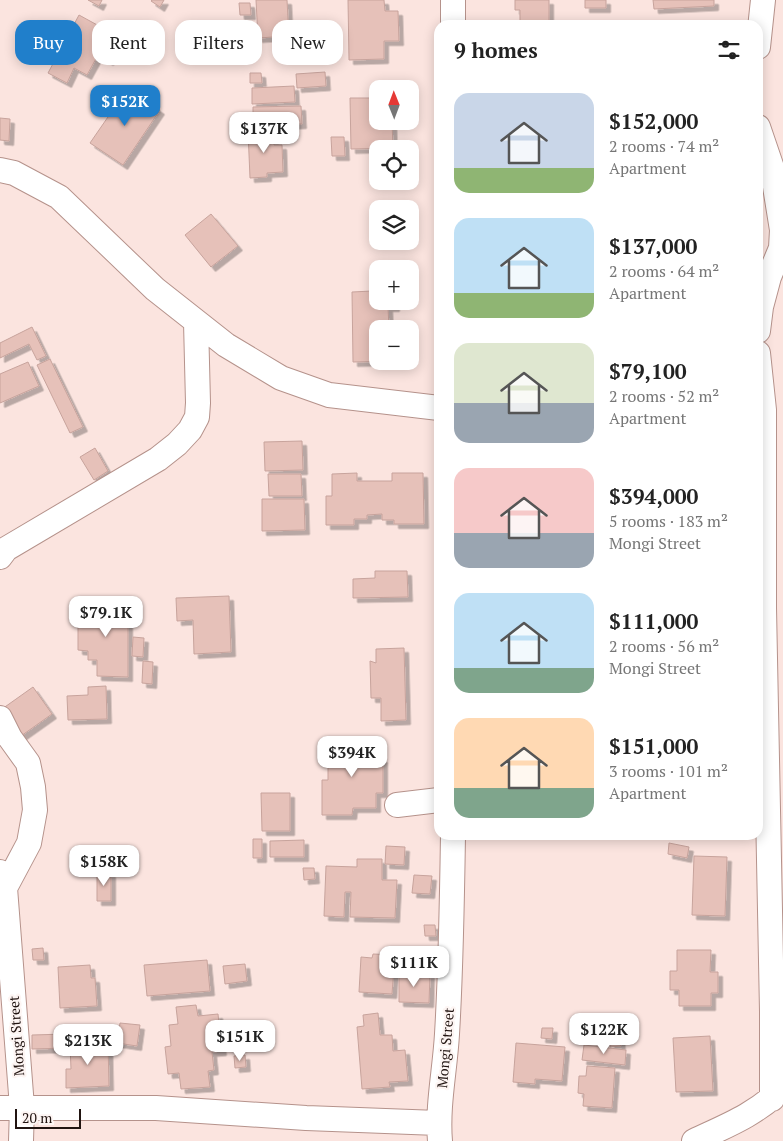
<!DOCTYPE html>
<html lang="en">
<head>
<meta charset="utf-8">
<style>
	body { margin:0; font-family:"PT Serif",serif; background:#f2f2f2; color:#222; height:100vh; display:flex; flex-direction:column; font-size:19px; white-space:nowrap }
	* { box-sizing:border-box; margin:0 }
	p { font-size:16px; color:#767676 }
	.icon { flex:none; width:28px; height:28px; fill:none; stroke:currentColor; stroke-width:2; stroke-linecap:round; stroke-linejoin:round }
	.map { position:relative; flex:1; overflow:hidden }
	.details { position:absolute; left:434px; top:20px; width:329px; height:820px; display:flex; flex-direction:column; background:#fff; border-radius:15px; box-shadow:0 2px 12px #0003 }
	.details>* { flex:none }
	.banner { position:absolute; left:15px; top:20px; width:344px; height:45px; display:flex; gap:10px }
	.needle { width:32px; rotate:359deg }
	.tools { position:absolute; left:369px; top:80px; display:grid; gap:10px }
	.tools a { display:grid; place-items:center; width:50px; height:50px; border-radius:10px; background:#fff; box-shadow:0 2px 12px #0003; font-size:25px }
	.scale { position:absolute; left:15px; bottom:12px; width:66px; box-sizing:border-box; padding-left:5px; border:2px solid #211411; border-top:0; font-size:14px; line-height:18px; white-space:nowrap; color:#211411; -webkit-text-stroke:4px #fdf5f3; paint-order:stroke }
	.price { position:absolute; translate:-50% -42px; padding:0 11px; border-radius:10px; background:#fff; color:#222; font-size:16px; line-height:32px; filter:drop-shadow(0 1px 2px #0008) }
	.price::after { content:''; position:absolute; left:50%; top:30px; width:15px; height:11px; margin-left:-8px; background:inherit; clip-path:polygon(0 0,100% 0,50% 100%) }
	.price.selected { background:#207fcb; color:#fff }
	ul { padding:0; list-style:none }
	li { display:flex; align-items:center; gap:15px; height:125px; padding:0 20px }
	li span { display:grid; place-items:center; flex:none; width:140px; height:100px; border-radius:15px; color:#555 }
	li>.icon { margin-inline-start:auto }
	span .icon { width:60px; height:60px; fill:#fffc; stroke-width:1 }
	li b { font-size:21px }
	h2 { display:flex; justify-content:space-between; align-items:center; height:60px; padding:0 20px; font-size:21px }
	.pill { padding:0 18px; border-radius:15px; background:#fff; box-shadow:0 2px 12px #0003; font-size:18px; line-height:45px }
	.pill.selected { background:#207fcb; color:#fff }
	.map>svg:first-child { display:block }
	.building { fill:#e6c1b9; stroke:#c7a39c; filter:url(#shadow) }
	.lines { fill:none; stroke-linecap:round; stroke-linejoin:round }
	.street-casing { stroke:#b5928b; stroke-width:26 }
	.street { stroke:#fff; stroke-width:24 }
	.labels { text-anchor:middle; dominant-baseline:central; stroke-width:4.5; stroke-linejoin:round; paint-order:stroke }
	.street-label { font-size:14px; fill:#211411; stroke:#fdf5f3 }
</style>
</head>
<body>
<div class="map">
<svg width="783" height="1141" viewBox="0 0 783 1141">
	<defs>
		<filter id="shadow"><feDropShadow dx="4.5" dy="4.5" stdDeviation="0" flood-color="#0004"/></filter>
	</defs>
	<rect width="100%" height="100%" fill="#fbe4df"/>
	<!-- building -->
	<path class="building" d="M 88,0 L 102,0 L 99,6 Z
		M 152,0 L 164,0 L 160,7 L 151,1 Z
		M 256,0 L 287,0 L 289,36 L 258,38 Z
		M 348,0 L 384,0 L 385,11 L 398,11 L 399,41 L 384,41 L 384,59 L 349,60 Z
		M 515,0 L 549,0 L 549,25 L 520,25 L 520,10 L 515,10 Z
		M 585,0 L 606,0 L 606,8 L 585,8 Z
		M 653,0 L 714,0 L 714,6 L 654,9 Z
		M 239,3 L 250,3 L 251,15 L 240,15 Z
		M 79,15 L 121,38 L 109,61 L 98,55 L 87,75 L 74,68 L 67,83 L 48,73 Z
		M 325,72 L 326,86 L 297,88 L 296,74 Z
		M 250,73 L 261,73 L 262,83 L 250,83 Z
		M 294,86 L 295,102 L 252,104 L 252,88 Z
		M 128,88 L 160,110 L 123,165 L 90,143 Z
		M 350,98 L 378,98 L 378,121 L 392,121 L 393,148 L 351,149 Z
		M 301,106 L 302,124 L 253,126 L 253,107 Z
		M 0,118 L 10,119 L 9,141 L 0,140 Z
		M 274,130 L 274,145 L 282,145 L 283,172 L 267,173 L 267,177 L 250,178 L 248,131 Z
		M 331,137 L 344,137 L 345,156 L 332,156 Z
		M 211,214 L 238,246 L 211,267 L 185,235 Z
		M 372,291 L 372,297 L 378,297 L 378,301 L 395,301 L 395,307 L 388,307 L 389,329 L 378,329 L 378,361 L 393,361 L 353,362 L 352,292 Z
		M 32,327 L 46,356 L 37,360 L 29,344 L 0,358 L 0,343 Z
		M 50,359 L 83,427 L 70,433 L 37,365 Z
		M 28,362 L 39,386 L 0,403 L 0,374 Z
		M 302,441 L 303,470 L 265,471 L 264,442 Z
		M 95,448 L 108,471 L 94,480 L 80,457 Z
		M 357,473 L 357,481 L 392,481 L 392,473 L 423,473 L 424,524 L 394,524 L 394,520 L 382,520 L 382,514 L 367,515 L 367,519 L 354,519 L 354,525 L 326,525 L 326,496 L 332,496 L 332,474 Z
		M 268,474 L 301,474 L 302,496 L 269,496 Z
		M 262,499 L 304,499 L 305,530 L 262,531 Z
		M 375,571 L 407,571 L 408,597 L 353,598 L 353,579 L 375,578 Z
		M 229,596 L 231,652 L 194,654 L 193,620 L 177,621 L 176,598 Z
		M 101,603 L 128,604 L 128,677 L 97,676 L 97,660 L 88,660 L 88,651 L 78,650 L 78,611 L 101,611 Z
		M 133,637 L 144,638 L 143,657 L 132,656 Z
		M 404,648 L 406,720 L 381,721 L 381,698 L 371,698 L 370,661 L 376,663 L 376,649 Z
		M 143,661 L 153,662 L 152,684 L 142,683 Z
		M 106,686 L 107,719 L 68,720 L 67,696 L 88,695 L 88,687 Z
		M 33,687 L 52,714 L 21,736 L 2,709 Z
		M 328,742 L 375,742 L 375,757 L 383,758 L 383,793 L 376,793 L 376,808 L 353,808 L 352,815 L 322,815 L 322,780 L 328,780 Z
		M 261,793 L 290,793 L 290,831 L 262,831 Z
		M 253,839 L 262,839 L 262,858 L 253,858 Z
		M 304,840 L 304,857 L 270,857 L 270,841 Z
		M 669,843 L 689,847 L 687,858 L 668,854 Z
		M 386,846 L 405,847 L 404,865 L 385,864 Z
		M 694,856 L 727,857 L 725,916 L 692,915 Z
		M 357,859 L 382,859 L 382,880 L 397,880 L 395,918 L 350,917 L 351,892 L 345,892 L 344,917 L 324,916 L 326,866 L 357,867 Z
		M 303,868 L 314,868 L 315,879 L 304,880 Z
		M 97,873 L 111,873 L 111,901 L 97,901 Z
		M 414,875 L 432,876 L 430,894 L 412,893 Z
		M 424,925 L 435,925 L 436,936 L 425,936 Z
		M 43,948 L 44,960 L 33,960 L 32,949 Z
		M 677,950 L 711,950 L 710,972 L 718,972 L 718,993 L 711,993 L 711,1006 L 679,1006 L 679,990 L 670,990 L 670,971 L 677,971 Z
		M 373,954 L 395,955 L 392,994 L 359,992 L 361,957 L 372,958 Z
		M 207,960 L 210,991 L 147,996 L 144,965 Z
		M 245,964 L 247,981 L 225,984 L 223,966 Z
		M 90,965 L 91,978 L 95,978 L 97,1006 L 60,1008 L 58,967 Z
		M 399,974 L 430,974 L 429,1003 L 399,1002 Z
		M 196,1005 L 198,1016 L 218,1014 L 222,1051 L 212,1052 L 214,1070 L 208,1071 L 210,1087 L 181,1089 L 179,1073 L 168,1074 L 165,1047 L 171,1046 L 169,1025 L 178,1024 L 176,1007 Z
		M 378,1013 L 380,1035 L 392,1035 L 393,1051 L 405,1050 L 408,1081 L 389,1082 L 390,1087 L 362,1089 L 357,1027 L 364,1026 L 363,1015 Z
		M 120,1023 L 140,1025 L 137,1046 L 117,1043 Z
		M 542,1028 L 553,1028 L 552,1039 L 541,1038 Z
		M 66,1034 L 66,1048 L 32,1049 L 32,1035 Z
		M 609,1035 L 620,1035 L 621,1046 L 610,1047 Z
		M 710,1036 L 713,1091 L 676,1092 L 673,1038 Z
		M 108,1043 L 109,1086 L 66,1088 L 66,1069 L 71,1069 L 70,1045 Z
		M 516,1043 L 565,1047 L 562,1081 L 535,1079 L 535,1084 L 513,1082 Z
		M 584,1045 L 626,1050 L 625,1065 L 582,1060 Z
		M 245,1055 L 246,1067 L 235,1068 L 234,1056 Z
		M 587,1066 L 615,1068 L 612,1108 L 583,1106 L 584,1094 L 578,1093 L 579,1076 L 586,1076 Z"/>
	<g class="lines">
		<!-- street casing -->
		<g class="street-casing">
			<path id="street" d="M 453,0 L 453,25
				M 758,47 L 763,0
				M 758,127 L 772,168 L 782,230 L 781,248 L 769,277 L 761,307 L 758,331
				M 0,170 L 14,173 L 59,197 L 155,289 L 226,345 L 281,378 L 329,395 L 439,408
				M 758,353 L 764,410 L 764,608 L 772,1011 L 772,1099
				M 0,557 L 6,549 L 158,459 L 177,444 L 190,430 L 197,417 L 198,403 L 196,322
				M 0,718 L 10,738 L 28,763 L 33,787 L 35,810 L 29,843 L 5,888
				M 397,805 L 439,800
				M 0,872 L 5,888 L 22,1107 L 21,1141
				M 0,1108 L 156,1108 L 306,1118 L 438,1123
				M 440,1141 C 437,1106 445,1070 447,1034 C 451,968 452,901 453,835
				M 694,1141 C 728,1125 753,1116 782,1089"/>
		</g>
		<!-- street -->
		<use href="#street" class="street"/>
	</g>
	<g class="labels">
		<!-- street labels -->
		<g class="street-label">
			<text transform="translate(16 1036) rotate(-94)">Mongi Street</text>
			<text transform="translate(445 1048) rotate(-85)">Mongi Street</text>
		</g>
	</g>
</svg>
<div class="tools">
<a><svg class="needle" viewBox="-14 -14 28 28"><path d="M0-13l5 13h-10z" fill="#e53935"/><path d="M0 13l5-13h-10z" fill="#767676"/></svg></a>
<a><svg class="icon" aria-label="locate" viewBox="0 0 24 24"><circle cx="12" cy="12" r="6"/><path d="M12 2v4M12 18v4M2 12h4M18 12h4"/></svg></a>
<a><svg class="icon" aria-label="layers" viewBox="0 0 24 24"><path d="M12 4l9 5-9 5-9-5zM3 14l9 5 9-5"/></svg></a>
<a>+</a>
<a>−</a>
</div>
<div class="scale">20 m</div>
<b class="price selected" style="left:125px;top:127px">$152K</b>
<b class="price" style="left:264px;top:154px">$137K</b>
<b class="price" style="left:106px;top:638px">$79.1K</b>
<b class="price" style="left:352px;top:778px">$394K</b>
<b class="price" style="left:104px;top:887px">$158K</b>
<b class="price" style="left:414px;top:988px">$111K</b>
<b class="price" style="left:604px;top:1055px">$122K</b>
<b class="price" style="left:240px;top:1062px">$151K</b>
<b class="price" style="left:88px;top:1066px">$213K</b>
<div class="banner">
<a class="pill selected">Buy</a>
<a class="pill">Rent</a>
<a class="pill">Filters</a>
<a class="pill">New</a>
</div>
<section class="details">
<h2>9 homes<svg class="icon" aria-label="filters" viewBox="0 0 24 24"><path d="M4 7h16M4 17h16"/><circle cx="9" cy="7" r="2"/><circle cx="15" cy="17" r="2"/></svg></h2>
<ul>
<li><span style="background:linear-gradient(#c9d6e8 75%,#8fb573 0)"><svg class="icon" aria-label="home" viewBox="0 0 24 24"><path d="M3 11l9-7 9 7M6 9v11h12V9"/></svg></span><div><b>$152,000</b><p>2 rooms · 74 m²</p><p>Apartment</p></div></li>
<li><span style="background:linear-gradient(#bfe0f5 75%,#8fb573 0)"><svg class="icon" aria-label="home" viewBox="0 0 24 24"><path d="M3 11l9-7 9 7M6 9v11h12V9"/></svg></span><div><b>$137,000</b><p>2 rooms · 64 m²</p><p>Apartment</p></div></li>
<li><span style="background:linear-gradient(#dfe7d0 60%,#9aa5b1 0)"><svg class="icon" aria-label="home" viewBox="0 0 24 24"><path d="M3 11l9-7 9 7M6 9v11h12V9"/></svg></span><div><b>$79,100</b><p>2 rooms · 52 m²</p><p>Apartment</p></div></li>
<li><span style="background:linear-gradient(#f6c9c9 65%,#9aa5b1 0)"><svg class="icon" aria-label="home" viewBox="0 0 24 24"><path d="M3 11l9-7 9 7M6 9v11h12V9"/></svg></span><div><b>$394,000</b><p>5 rooms · 183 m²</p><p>Mongi Street</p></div></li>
<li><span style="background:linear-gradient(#bfe0f5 75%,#7fa58c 0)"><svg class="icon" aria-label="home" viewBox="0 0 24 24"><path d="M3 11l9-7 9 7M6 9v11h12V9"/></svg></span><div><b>$111,000</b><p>2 rooms · 56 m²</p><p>Mongi Street</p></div></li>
<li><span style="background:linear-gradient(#ffd9b3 70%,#7fa58c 0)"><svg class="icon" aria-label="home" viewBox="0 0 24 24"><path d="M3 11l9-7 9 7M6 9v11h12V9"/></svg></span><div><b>$151,000</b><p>3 rooms · 101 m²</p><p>Apartment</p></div></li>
</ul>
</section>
</div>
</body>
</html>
